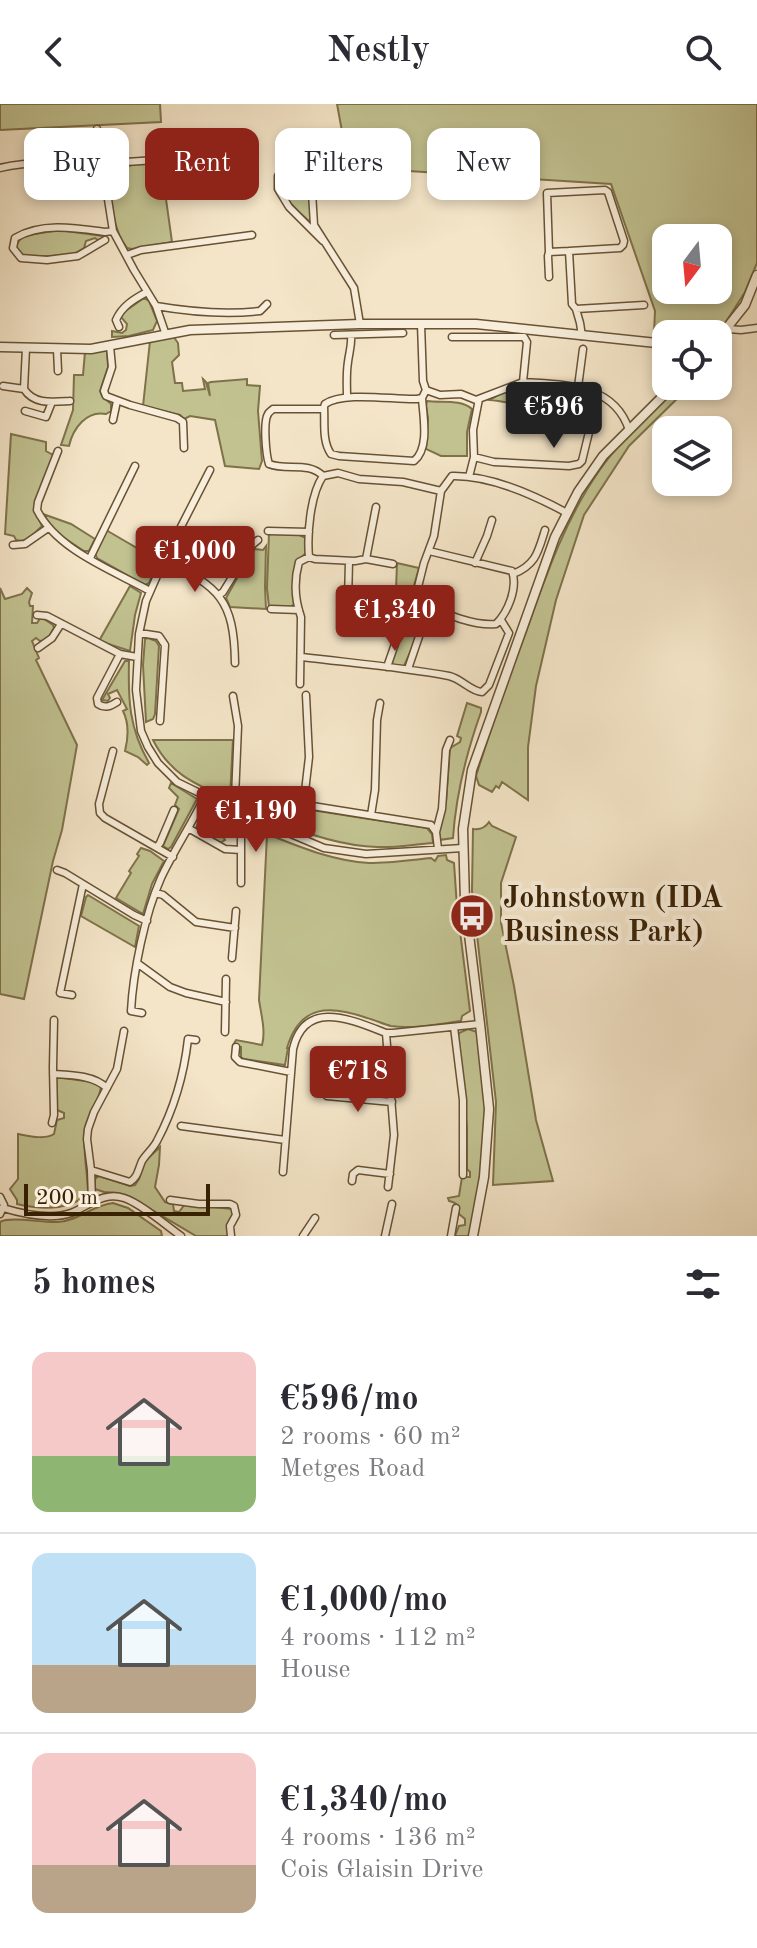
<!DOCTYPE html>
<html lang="en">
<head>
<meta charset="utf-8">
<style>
	body { margin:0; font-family:"Old Standard TT",serif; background:#f2f2f3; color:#2b2b33; height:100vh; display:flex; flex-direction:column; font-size:30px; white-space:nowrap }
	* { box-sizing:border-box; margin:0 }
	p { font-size:26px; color:#7c7c81 }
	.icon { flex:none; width:44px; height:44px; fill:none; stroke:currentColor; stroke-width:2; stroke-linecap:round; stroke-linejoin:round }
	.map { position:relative; height:1132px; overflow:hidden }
	.sheet { display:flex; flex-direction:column; background:#fff; flex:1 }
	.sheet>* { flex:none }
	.banner { position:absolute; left:24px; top:24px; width:710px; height:72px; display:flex; gap:16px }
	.needle { width:52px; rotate:196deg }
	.controls { position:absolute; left:652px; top:120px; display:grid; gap:16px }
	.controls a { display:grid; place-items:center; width:80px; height:80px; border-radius:16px; background:#fff; box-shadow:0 4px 12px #0003; font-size:40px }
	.scale { position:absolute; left:24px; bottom:20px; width:186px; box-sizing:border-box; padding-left:8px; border:4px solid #392103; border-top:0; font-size:22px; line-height:28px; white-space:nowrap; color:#392103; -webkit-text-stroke:6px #f8eedb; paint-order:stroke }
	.price { position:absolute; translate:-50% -68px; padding:0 18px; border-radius:8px; background:#8f2418; color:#fff; font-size:26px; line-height:52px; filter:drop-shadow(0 2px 4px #0008) }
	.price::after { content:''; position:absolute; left:50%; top:48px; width:24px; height:18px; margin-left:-12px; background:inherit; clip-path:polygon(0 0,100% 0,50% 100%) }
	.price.selected { background:#222; color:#fff }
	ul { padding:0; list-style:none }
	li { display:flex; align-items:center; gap:24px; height:200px; padding:0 32px }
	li+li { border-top:2px solid #e1e1e2 }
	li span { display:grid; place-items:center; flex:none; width:224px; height:160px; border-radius:16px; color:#555 }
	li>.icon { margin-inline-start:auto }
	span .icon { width:96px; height:96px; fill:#fffc; stroke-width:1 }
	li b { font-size:34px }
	h2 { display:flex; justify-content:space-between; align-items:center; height:96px; padding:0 32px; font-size:34px }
	.pill { padding:0 28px; border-radius:16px; background:#fff; box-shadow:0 4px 12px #0003; font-size:28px; line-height:72px }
	.pill.selected { background:#8f2418; color:#fff }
	header { display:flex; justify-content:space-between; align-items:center; height:104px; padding:0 32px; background:#fff; font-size:36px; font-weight:700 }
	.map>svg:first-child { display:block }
	.green { fill:#c2c291; stroke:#7e724a; stroke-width:2; fill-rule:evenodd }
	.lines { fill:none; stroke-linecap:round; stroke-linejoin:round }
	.minor-casing { stroke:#685234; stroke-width:9 }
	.tertiary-casing { stroke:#685234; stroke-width:11 }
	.minor { stroke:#f8eedb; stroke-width:6 }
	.tertiary { stroke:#f8eedb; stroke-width:8 }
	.labels { text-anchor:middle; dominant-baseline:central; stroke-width:8; stroke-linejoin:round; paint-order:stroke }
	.poi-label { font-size:30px; font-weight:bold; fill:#392103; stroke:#f8eedb; text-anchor:start }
</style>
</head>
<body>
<header><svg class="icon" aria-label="back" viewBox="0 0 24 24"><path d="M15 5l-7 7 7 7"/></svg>Nestly<svg class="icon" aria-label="search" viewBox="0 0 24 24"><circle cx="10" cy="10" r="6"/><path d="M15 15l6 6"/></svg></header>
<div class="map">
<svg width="757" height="1132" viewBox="0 0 757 1132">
	<rect width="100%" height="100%" fill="#f4e5c8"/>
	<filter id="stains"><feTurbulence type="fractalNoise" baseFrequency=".0025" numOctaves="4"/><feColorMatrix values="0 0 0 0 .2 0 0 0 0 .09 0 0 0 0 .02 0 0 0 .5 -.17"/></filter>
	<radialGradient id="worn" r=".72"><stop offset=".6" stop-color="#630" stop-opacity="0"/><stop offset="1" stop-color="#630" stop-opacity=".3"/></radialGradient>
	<!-- green -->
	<path class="green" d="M 0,0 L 160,0 L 161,18 L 0,26 Z
		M 337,0 L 757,0 L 757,159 L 745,188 L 724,221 L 716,230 L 666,230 L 666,232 L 654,229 L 655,207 L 611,80 L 362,64 L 344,38 ZM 666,134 L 718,134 L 718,186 L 666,186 Z
		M 151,58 L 152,71 L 166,95 L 172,138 L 132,145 L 127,144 C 114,129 108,91 111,72 C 123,61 135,60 151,58 Z
		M 290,66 C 311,73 310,101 312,120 C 297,106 280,94 280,72 L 285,67 Z
		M 59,126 L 103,132 L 104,133 L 99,137 L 95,134 L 86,137 L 84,144 L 72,151 L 26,153 L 18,147 L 16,141 L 23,132 Z
		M 144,194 L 149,197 L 157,217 L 153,226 L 129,232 L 112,233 L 112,227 L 122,229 L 126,226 L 127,220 L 121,213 L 124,208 Z
		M 173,232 L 178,239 L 179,251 L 172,258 L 175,279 L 182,279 L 183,287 L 205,285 L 203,275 L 206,278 L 210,292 L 208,279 L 211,278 L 247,275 L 247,281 L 260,282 L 258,307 L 262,357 L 259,365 L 225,362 L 215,316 L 190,312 L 184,315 L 180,311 L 143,302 L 150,237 Z
		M 107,246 L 108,263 L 100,287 L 102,292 L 111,300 L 111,307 L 106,310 C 87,306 73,324 69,342 L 61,341 L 73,306 L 74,271 L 83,271 L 85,248 Z
		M 679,282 L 690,282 L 629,342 L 584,411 L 556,496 L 536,582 L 528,643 L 528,696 L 502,678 L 499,684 L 496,682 L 492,688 L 479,681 L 476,672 C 491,624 508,576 526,528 C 546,471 565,416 599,367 C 621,335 652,309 679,282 Z
		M 522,283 L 541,285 L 543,287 L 541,298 C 524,305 507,297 490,296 L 504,288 Z
		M 427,297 C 442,299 461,295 472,305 L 467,328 L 467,352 L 441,352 L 426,345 L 428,314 L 426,302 Z
		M 11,330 L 46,338 L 46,347 L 53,351 L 53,358 L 35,406 L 42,422 C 34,429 27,440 16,436 L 14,432 L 5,430 Z
		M 43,410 L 71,420 L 95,435 L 89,447 L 84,447 L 55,428 Z
		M 106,426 L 159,457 L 149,479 L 145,481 L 97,454 L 95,449 Z
		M 269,428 L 297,430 L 306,434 L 306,449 C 289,462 293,480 294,500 L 291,503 L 269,503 L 267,484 Z
		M 266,442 L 265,483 L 266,505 L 230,503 L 226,494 L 249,453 L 255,445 L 263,446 Z
		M 397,459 L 419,464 L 413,485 L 400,488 L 396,486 Z
		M 130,482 L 141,489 L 135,511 L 130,547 L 99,537 Z
		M 0,484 L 5,495 L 22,490 L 27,484 L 32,489 L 29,498 L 30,502 L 33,502 L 32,519 L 37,519 L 41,513 L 53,521 L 54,524 L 47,536 L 40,537 L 36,534 L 32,537 L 39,554 L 36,556 L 77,641 L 62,726 L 53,757 L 24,895 L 0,890 Z
		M 406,492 C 414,492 422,494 425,502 L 413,542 L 404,562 L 393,561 L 392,557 L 400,529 L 402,495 Z
		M 148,534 L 156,537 L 159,542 L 155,610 L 153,615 L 146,618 L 143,561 L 145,535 Z
		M 125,557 L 129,557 C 128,596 129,624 149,659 L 147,661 L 138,653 L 125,647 C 128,635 129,619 123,607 L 127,605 L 117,586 L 108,590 L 110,594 L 108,597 L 102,596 Z
		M 467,599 L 481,604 L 481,608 C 466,650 456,689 453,734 L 439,736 L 438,728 L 446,699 L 450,644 L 460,638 L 461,634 L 457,632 Z
		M 153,636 L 233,636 L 230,692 L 228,695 C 195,680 170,670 153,636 Z
		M 171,679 L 197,695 L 171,743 L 168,745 L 163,742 L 179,705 L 175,701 L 178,693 L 169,684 Z
		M 208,703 L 211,704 L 247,721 L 231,714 L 222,731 L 225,736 L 220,739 L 196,724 L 202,709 Z
		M 305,705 L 427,724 L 432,730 L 433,739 C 415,740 396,744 377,743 C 340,742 303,729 269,714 L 270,706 L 299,708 Z
		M 489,718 L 492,722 L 516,733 L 501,779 L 501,819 L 514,882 L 536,1016 L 553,1077 L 493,1081 L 496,998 L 472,787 L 473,725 C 480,726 485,724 489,718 Z
		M 267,730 C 300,743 333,757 369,759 C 389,759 411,756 431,754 L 435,757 L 438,752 L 446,751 L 447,756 L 454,759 L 457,803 L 470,907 L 462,912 L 461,917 C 438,920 414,925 391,922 C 383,920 375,916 367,914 C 330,901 300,900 287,944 L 288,944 L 285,961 L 244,955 L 241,953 L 241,943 L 233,941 L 236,936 L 262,941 C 266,927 261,910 259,896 Z
		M 141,744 L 150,747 L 164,757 L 152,780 L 143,810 L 116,794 L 131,769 L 129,767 L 139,752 L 137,750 Z
		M 88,791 L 139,822 L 135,843 L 81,812 L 86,793 Z
		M 468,925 L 477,928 C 493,996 482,1064 471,1132 L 455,1132 L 459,1122 L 465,1121 L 465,1115 L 459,1110 C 458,1102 458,1099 449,1097 L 448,1094 L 459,1092 L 462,1073 L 470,1073 L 470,1068 L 467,1065 L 467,1024 L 458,932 L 459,929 Z
		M 56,973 L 92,978 L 101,982 C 100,997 88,1009 85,1024 C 82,1043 88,1070 88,1090 C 69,1106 42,1106 17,1100 L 17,1096 L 10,1085 L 18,1075 L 18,1030 C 29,1032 45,1036 54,1030 L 57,1016 L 64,1014 L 64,1009 L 57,1006 L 55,976 Z
		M 160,1043 L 159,1061 L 155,1083 L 165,1098 L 173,1100 L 174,1107 L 179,1108 L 185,1100 L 232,1105 L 234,1109 L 228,1120 L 228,1132 L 196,1132 L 130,1093 L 118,1089 L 104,1088 L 95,1085 L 95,1075 L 99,1072 L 130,1082 L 135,1081 L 139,1075 L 144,1058 Z
		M 113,1099 L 128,1104 L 161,1127 L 162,1132 L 0,1132 L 0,1118 C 11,1112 42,1119 58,1118 C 78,1117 93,1101 113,1099 Z"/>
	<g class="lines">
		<!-- minor casing -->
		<g class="minor-casing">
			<path id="minor" d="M 97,25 L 99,54 L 107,71 L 107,89 L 113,127 L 134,166 L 156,202 L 166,231
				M 0,64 C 33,56 68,59 102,61
				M 107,71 L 126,58 L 171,55 L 198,56 L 203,61
				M 105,136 L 78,152 L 47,156 L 21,154 L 13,144 L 15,134 C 42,118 76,124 105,128 L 113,127
				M 323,137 L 289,103 L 278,85 L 278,72 L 285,64 L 296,64 L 304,72 L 312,88 L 314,121 L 354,184 L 360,220
				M 569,147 L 549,148 L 547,89 L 605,86 L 608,88 L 624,137 L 623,141 L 620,144 L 569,147 L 572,200 L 576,205
				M 127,151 L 141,146 L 252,131
				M 549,173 L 548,152 L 549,148
				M 156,202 C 191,208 224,211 260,207 L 267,200
				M 421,220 L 423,277 L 426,286 L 440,291 L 461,290 L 476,296 L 523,278 L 527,238 L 524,233 L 452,233
				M 119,223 L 116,216 C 122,202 134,195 147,188
				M 728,225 L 741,226 L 757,224
				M 334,231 L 403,229
				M 582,232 L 580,219 L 576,205 L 644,201
				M 110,242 L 112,263 L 104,287 L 106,292 L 130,301 L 177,314 L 183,318 L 184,344
				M 26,244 L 24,285 C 34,301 53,298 70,297
				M 57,245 L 58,267
				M 523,278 C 564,281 614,279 629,326
				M 3,282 L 24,285
				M 578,283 L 583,245
				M 347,293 C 347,282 346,270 348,258 C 349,249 352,241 351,231
				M 422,294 C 423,312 430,344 414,357 L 339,352 L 331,350 C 322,337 325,320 324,303 L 325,300 C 344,287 394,296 417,295 L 422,294 L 426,286
				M 513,302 L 539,302 L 543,298 L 547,280
				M 25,307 L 46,313 L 52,298
				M 113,316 L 117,297
				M 58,347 L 38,398 L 37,406 C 57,446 112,466 150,487
				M 474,353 L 494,358 L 569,362 L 579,360 L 582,357 L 598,291
				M 323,372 C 308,357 287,367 269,360 C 266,351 263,318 268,310 C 269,308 271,307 273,305 L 324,305
				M 469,373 L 474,353 L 473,326 L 479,295
				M 268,427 L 309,428
				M 13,441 L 25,440 L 48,424
				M 309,453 L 315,455 L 355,457 L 366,455 L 393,460
				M 90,454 L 135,362
				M 366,455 L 376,403
				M 164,456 L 210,366
				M 475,459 L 487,432 L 492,416
				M 513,470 C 536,461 538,448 545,426
				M 219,491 L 223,488 L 252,441 L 258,436
				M 348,497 L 349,457
				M 428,500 C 444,511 476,522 496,520 C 508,508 518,484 512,467 L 429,447
				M 271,505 L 299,506
				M 37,511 L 47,512 L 120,550 L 137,553
				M 139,530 L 136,586 L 141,627 L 148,643 L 158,659 L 177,678 L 232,705 L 324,744 L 366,750 L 463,744
				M 38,544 L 52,534 L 61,520
				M 302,553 C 351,559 401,563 449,572 C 462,575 470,587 482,588 L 489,581 L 509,529 L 501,516
				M 387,563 L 395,540 L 399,492 L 403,490 L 417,487
				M 408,565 L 427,509 L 428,500 L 417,487 L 424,459 L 434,432 L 441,387 L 452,372 C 491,371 534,391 567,409
				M 300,580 L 301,513 C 295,496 294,476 299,458 L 309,453 C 307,431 310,391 323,372 L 338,369 L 359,375 L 403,378 L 441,387
				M 306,591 L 309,653 L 304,696 L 306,701 L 431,721 L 436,728 L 438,745
				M 117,598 C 111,602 105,605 98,600 L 97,594 L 120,550
				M 160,617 L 165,541 L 159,532 L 146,530 L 139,530 L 146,497 L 164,456 C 219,483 234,495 235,559
				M 113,647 L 99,700 L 100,709 L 105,714 L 173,753
				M 232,705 L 235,694 L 238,622 L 233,592
				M 371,711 L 375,686 L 377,616 L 380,599
				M 241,720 L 241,779
				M 188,724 L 225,745 L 241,746
				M 436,728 L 442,705 L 446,646 L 450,636
				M 157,743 L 160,739 L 174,706
				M 57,766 L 65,769 L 134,811 L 147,817
				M 156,789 L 163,791 L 196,818 L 235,824
				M 232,854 L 236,807
				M 137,859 L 170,883 L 186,889 L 226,898
				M 72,891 L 60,889 L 83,780
				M 142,909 L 131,907 C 133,868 145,810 161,774 C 174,746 192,720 205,692
				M 454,923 L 463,996 L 463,1071
				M 225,928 L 226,875
				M 386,929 L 394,1031 L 388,1083
				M 236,943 L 235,953 L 240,958 L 291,968
				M 53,970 C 71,971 93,971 107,984
				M 327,992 L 392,998
				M 52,1019 L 54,1011 L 53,963 L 54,916
				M 181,1022 L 285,1036
				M 91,1066 L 130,1078 C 138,1073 138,1066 142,1057 C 146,1050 153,1045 157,1037 C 174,1005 184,971 188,935 L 196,936
				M 283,1068 L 293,945 C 305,894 352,916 386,929 L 393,929 L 480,920
				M 352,1077 L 353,1070 L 358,1066 L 390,1070
				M 0,1093 L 4,1101 L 0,1110
				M 170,1096 L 199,1100 L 230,1100 L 234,1102 L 236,1111 L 230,1122 L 231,1132
				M 92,1097 L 91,1066 L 87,1035 L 88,1025 L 94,1008 L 117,965 L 124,927
				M 3,1104 C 23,1110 52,1116 71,1109 C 89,1102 104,1087 124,1094 C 142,1100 165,1121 181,1132
				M 303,1132 L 315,1114
				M 385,1132 L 392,1100
				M 451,1132 L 456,1104"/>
		</g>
		<!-- tertiary casing -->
		<g class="tertiary-casing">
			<path id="tertiary" d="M 718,235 L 745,201 L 757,171
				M 0,243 L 91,245 L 190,226 L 360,220 L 476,220 L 666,240
				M 473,1132 L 484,1073 L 489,1005 L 480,920 L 465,798 L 463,725 L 472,666 L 555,433 L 578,388 L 603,352 L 673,282"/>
		</g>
		<!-- minor -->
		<use href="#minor" class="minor"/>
		<!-- tertiary -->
		<use href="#tertiary" class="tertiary"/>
	</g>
	<!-- icons -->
	<defs>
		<g id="bus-disc" transform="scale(2.3)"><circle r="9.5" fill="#8f2418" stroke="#f8eedb"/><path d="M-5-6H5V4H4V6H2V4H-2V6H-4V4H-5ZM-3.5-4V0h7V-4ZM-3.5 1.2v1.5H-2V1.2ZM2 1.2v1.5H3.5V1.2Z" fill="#fff"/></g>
	</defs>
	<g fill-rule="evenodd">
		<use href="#bus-disc" x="472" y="812"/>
	</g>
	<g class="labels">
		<!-- poi labels -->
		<g class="poi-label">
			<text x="503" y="795">Johnstown (IDA<tspan x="503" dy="34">Business Park)</tspan></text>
		</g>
	</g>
	<rect width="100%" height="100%" filter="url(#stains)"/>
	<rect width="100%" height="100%" fill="url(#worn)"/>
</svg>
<div class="controls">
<a><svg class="needle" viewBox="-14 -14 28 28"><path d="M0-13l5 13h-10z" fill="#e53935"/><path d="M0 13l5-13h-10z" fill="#7c7c81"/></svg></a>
<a><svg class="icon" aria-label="locate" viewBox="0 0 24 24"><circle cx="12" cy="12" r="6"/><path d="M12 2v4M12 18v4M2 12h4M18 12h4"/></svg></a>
<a><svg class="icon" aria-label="layers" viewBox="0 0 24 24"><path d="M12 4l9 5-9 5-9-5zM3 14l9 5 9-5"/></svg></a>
</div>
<div class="scale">200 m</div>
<b class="price selected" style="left:554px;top:346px">€596</b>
<b class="price" style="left:195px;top:490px">€1,000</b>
<b class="price" style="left:395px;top:549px">€1,340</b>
<b class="price" style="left:256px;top:750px">€1,190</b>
<b class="price" style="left:358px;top:1010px">€718</b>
<div class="banner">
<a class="pill">Buy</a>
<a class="pill selected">Rent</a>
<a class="pill">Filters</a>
<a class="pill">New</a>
</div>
</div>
<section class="sheet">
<h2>5 homes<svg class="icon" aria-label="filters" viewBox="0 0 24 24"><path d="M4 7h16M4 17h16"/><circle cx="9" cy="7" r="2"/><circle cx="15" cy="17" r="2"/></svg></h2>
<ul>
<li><span style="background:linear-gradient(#f6c9c9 65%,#8fb573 0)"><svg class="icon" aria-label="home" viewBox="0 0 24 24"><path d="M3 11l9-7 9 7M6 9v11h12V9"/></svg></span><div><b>€596/mo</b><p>2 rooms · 60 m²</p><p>Metges Road</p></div></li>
<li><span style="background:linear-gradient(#bfe0f5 70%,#b9a48a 0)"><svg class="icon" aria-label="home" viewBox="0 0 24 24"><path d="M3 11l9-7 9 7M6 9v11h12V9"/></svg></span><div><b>€1,000/mo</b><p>4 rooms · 112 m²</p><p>House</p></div></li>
<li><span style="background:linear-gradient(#f6c9c9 70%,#b9a48a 0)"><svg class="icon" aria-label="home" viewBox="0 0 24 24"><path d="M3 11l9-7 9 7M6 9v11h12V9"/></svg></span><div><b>€1,340/mo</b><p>4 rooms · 136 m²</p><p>Cois Glaisin Drive</p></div></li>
</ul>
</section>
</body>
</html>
